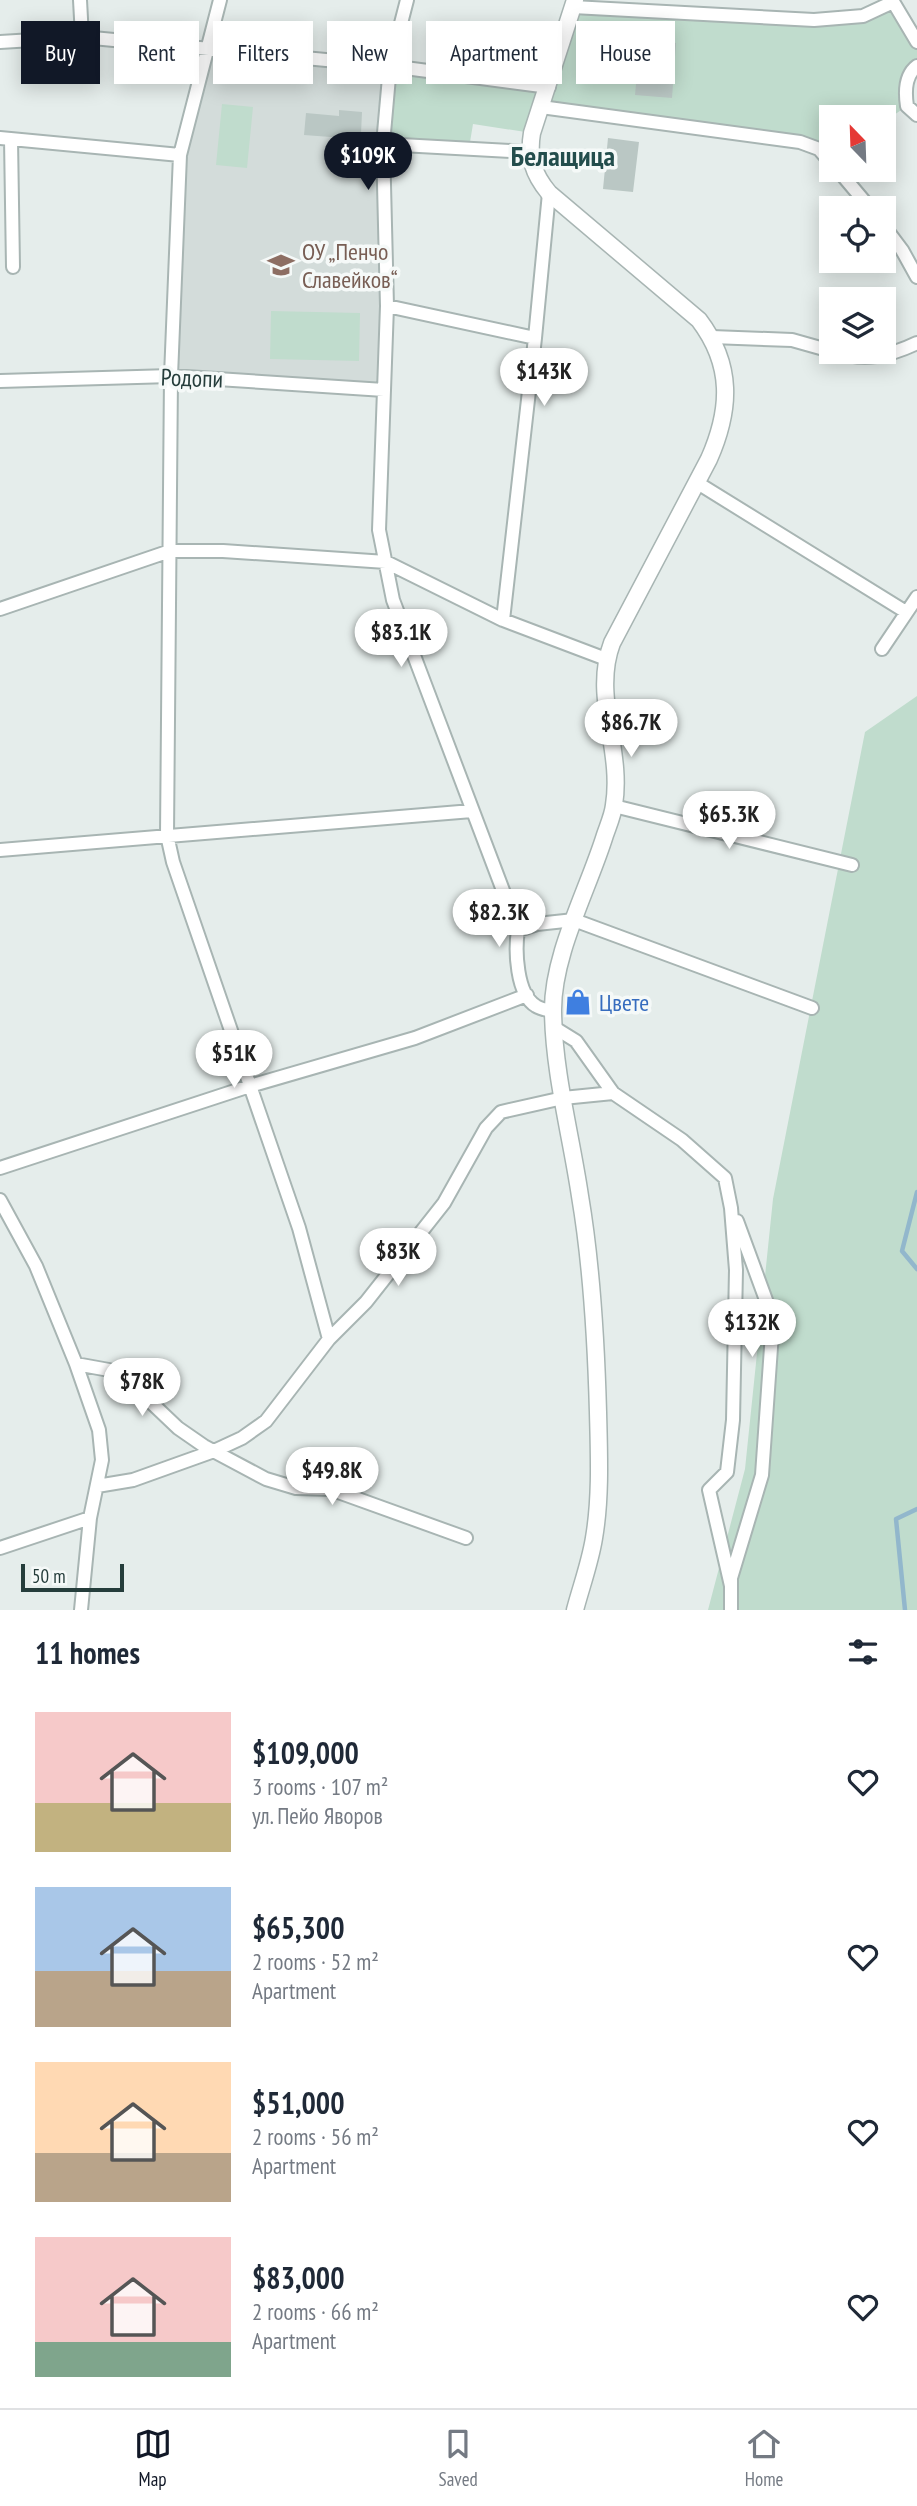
<!DOCTYPE html>
<html lang="en">
<head>
<meta charset="utf-8">
<style>
	body { margin:0; font-family:"PT Sans Narrow",sans-serif; background:#f2f2f3; color:#1f2937; height:100vh; display:flex; flex-direction:column; font-size:26px; white-space:nowrap }
	* { box-sizing:border-box; margin:0 }
	p { font-size:23px; color:#747a83 }
	.icon { flex:none; width:38px; height:38px; fill:none; stroke:currentColor; stroke-width:2; stroke-linecap:round; stroke-linejoin:round }
	.map { position:relative; height:1610px; overflow:hidden }
	.drawer { display:flex; flex-direction:column; background:#fff; flex:1 }
	.drawer>* { flex:none }
	.hud { position:absolute; left:21px; top:21px; width:875px; height:63px; display:flex; gap:14px }
	.needle { width:46px; rotate:337deg }
	.fabs { position:absolute; left:819px; top:105px; display:grid; gap:14px }
	.fabs a { display:grid; place-items:center; width:77px; height:77px; border-radius:0px; background:#fff; box-shadow:0 4px 18px #0003; font-size:35px }
	.scale { position:absolute; left:21px; bottom:18px; width:103px; box-sizing:border-box; padding-left:7px; border:4px solid #253d3b; border-top:0; font-size:19px; line-height:24px; white-space:nowrap; color:#253d3b; -webkit-text-stroke:5px #f5f9f8; paint-order:stroke }
	.price { position:absolute; translate:-50% -60px; padding:0 16px; border-radius:24px; background:#fff; color:#222; font-size:23px; line-height:46px; filter:drop-shadow(0 2px 4px #0008) }
	.price::after { content:''; position:absolute; left:50%; top:42px; width:21px; height:16px; margin-left:-10px; background:inherit; clip-path:polygon(0 0,100% 0,50% 100%) }
	.price.selected { background:#111827; color:#fff }
	ul { padding:0; list-style:none }
	li { display:flex; align-items:center; gap:21px; height:175px; padding:0 35px }
	li span { display:grid; place-items:center; flex:none; width:196px; height:140px; border-radius:0px; color:#555 }
	li>.icon { margin-inline-start:auto }
	span .icon { width:84px; height:84px; fill:#fffc; stroke-width:1 }
	li b { font-size:30px }
	h2 { display:flex; justify-content:space-between; align-items:center; height:84px; padding:0 35px; font-size:30px }
	.pill { padding:0 24px; border-radius:0px; background:#fff; box-shadow:0 4px 18px #0003; font-size:24px; line-height:63px }
	.pill.selected { background:#111827; color:#fff }
	.tab-bar { display:flex; justify-content:space-around; align-items:center; height:98px; border-top:2px solid #e0e1e3; background:#fff; font-size:19px; color:#747a83 }
	.tab-bar a { display:grid; justify-items:center; gap:4px }
	.tab-bar .selected { color:#111827 }
	.map>svg:first-child { display:block }
	.built { fill:#d3dcda }
	.green { fill:#c0dccd }
	.lines { fill:none; stroke-linecap:round; stroke-linejoin:round }
	.stream { stroke:#92b7cc; stroke-width:4.5 }
	.building { fill:#bac7c4 }
	.minor-casing { stroke:#a8b5b3; stroke-width:16 }
	.tertiary-casing { stroke:#a8b5b3; stroke-width:19 }
	.minor { stroke:#fff; stroke-width:12 }
	.tertiary { stroke:#fff; stroke-width:16 }
	.labels { text-anchor:middle; dominant-baseline:central; stroke-width:7; stroke-linejoin:round; paint-order:stroke }
	.education-label { font-size:24px; fill:#785e54; stroke:#f5f9f8; text-anchor:start }
	.street-label { font-size:24px; fill:#253d3b; stroke:#f5f9f8 }
	.shop-label { font-size:24px; fill:#366cbe; stroke:#f5f9f8; text-anchor:start }
	.quarter-label { font-size:28px; font-weight:bold; fill:#234d4c; stroke:#f5f9f8 }
</style>
</head>
<body>
<div class="map">
<svg width="917" height="1610" viewBox="0 0 917 1610">
	<rect width="100%" height="100%" fill="#e5edeb"/>
	<!-- built -->
	<path class="built" d="M 208,48 L 390,66 L 384,390 L 171,376 L 180,155 Z"/>
	<!-- green -->
	<path class="green" d="M 893,2 L 917,42 L 917,66 L 907,106 L 894,115 L 863,111 L 855,117 L 831,117 L 831,138 L 819,149 L 541,107 L 532,133 L 473,124 L 469,148 L 383,144 L 390,66 L 548,87 L 573,7 L 862,16 Z
		M 222,104 L 253,107 L 247,168 L 216,165 Z
		M 271,311 L 360,313 L 359,361 L 270,359 Z
		M 917,696 L 917,1610 L 708,1610 L 745,1469 L 773,1199 L 865,732 Z"/>
	<g class="lines">
		<!-- stream -->
		<path class="stream" d="M 917,1192 L 902,1251 L 917,1269
			M 905,1610 L 896,1519 L 917,1509"/>
	</g>
	<!-- building -->
	<path class="building" d="M 640,41 L 676,43 L 672,98 L 635,95 Z
		M 339,110 L 362,112 L 361,134 L 367,136 L 366,147 L 343,146 L 344,138 L 304,135 L 306,113 L 339,116 Z
		M 608,138 L 639,142 L 633,192 L 603,189 Z"/>
	<g class="lines">
		<!-- minor casing -->
		<g class="minor-casing">
			<path id="minor" d="M 80,0 L 82,37
				M 220,0 L 180,155 L 171,376 L 167,835 L 173,862 L 299,1228 L 329,1339
				M 407,0 L 390,66 L 383,144 L 387,306 L 379,530 L 393,600 L 518,930
				M 892,0 L 917,42
				M 573,7 L 814,20 L 863,16 L 893,2
				M 0,42 L 82,37 L 390,66 L 549,87
				M 917,66 C 905,75 905,93 907,106 L 917,115
				M 541,107 L 800,142 L 819,149 L 831,163
				M 0,138 L 180,155
				M 11,139 L 13,267
				M 383,144 L 529,152
				M 838,170 L 870,208
				M 884,226 L 902,250 L 917,277
				M 387,306 L 535,338
				M 712,337 L 792,340 L 831,351
				M 833,352 C 865,361 888,357 917,343
				M 0,381 L 171,376 L 384,390
				M 696,482 L 906,612
				M 0,609 L 170,551 L 223,551 L 386,562 L 503,620 L 606,659
				M 503,620 L 535,338 L 549,193
				M 882,649 L 917,597
				M 614,806 L 852,865
				M 0,850 L 472,811
				M 553,1011 C 548,1010 540,1009 536,1006 C 516,994 515,950 518,930 L 537,924 L 574,920 L 812,1008
				M 555,1028 L 576,1041 L 613,1093
				M 0,1168 L 250,1086 L 415,1038 L 527,995
				M 0,1200 L 36,1266 L 76,1364 L 99,1430 L 102,1460 L 90,1518 L 81,1610
				M 76,1364 L 109,1370 L 138,1390 L 178,1428 L 204,1446 L 266,1479 L 296,1488 L 330,1489 L 466,1538
				M 97,1486 L 133,1480 L 214,1451 L 242,1438 L 266,1421 L 329,1339 L 366,1302 L 444,1203 L 486,1128 L 501,1112 L 563,1098 L 613,1093 L 682,1140 L 725,1178 L 731,1208 L 736,1270 L 733,1420 L 727,1472 L 709,1490 L 731,1586
				M 0,1548 L 90,1518
				M 731,1610 L 731,1578 L 762,1475 L 773,1319 L 737,1221"/>
		</g>
		<!-- tertiary casing -->
		<g class="tertiary-casing">
			<path id="tertiary" d="M 575,1610 C 581,1587 590,1563 594,1538 C 601,1497 599,1453 598,1412 C 596,1339 592,1267 580,1196 C 571,1135 554,1074 553,1012 C 552,955 588,890 605,835 C 608,826 613,815 614,805 C 623,750 592,696 612,643 L 709,459 C 731,409 733,365 699,320 L 549,193 C 533,174 528,157 532,133 L 575,0"/>
		</g>
		<!-- minor -->
		<use href="#minor" class="minor"/>
		<!-- tertiary -->
		<use href="#tertiary" class="tertiary"/>
	</g>
	<!-- icons -->
	<defs>
		<g id="school-bare" transform="scale(2.1)"><path d="M0-5L7-2L0 1L-7-2ZM-4 1L0 2.5L4 1V4Q0 6-4 4Z" fill="#8d6e63" stroke="#f5f9f8" stroke-width="2.5" paint-order="stroke"/></g>
		<g id="shop-bare" transform="scale(2.1)"><path d="M-5-2.5h2.3a2.7 3.5 0 0 1 5.4 0H5L5.5 6h-11ZM-1.5-2.5h3a1.5 2.3 0 0 0-3 0Z" fill="#3f7fe0" stroke="#f5f9f8" stroke-width="2.5" paint-order="stroke"/></g>
	</defs>
	<g fill-rule="evenodd">
		<use href="#school-bare" x="281" y="265"/>
		<use href="#shop-bare" x="578" y="1002"/>
	</g>
	<g class="labels">
		<!-- education labels -->
		<g class="education-label">
			<text x="302" y="251">ОУ „Пенчо<tspan x="302" dy="28">Славейков“</tspan></text>
		</g>
		<!-- street labels -->
		<g class="street-label">
			<text transform="translate(192 378) rotate(2)">Родопи</text>
		</g>
		<!-- shop labels -->
		<g class="shop-label">
			<text x="599" y="1002">Цвете</text>
		</g>
		<!-- quarter labels -->
		<g class="quarter-label">
			<text x="563" y="155">Белащица</text>
		</g>
	</g>
</svg>
<div class="fabs">
<a><svg class="needle" viewBox="-14 -14 28 28"><path d="M0-13l5 13h-10z" fill="#e53935"/><path d="M0 13l5-13h-10z" fill="#747a83"/></svg></a>
<a><svg class="icon" aria-label="locate" viewBox="0 0 24 24"><circle cx="12" cy="12" r="6"/><path d="M12 2v4M12 18v4M2 12h4M18 12h4"/></svg></a>
<a><svg class="icon" aria-label="layers" viewBox="0 0 24 24"><path d="M12 4l9 5-9 5-9-5zM3 14l9 5 9-5"/></svg></a>
</div>
<div class="scale">50 m</div>
<b class="price selected" style="left:368px;top:192px">$109K</b>
<b class="price" style="left:544px;top:408px">$143K</b>
<b class="price" style="left:401px;top:669px">$83.1K</b>
<b class="price" style="left:631px;top:759px">$86.7K</b>
<b class="price" style="left:729px;top:851px">$65.3K</b>
<b class="price" style="left:499px;top:949px">$82.3K</b>
<b class="price" style="left:234px;top:1090px">$51K</b>
<b class="price" style="left:398px;top:1288px">$83K</b>
<b class="price" style="left:752px;top:1359px">$132K</b>
<b class="price" style="left:142px;top:1418px">$78K</b>
<b class="price" style="left:332px;top:1507px">$49.8K</b>
<div class="hud">
<a class="pill selected">Buy</a>
<a class="pill">Rent</a>
<a class="pill">Filters</a>
<a class="pill">New</a>
<a class="pill">Apartment</a>
<a class="pill">House</a>
</div>
</div>
<section class="drawer">
<h2>11 homes<svg class="icon" aria-label="filters" viewBox="0 0 24 24"><path d="M4 7h16M4 17h16"/><circle cx="9" cy="7" r="2"/><circle cx="15" cy="17" r="2"/></svg></h2>
<ul>
<li><span style="background:linear-gradient(#f6c9c9 65%,#c2b280 0)"><svg class="icon" aria-label="home" viewBox="0 0 24 24"><path d="M3 11l9-7 9 7M6 9v11h12V9"/></svg></span><div><b>$109,000</b><p>3 rooms · 107 m²</p><p>ул. Пейо Яворов</p></div><svg class="icon" aria-label="heart" viewBox="0 0 24 24"><path d="M12 20l-8-8c-3-5 5-10 8-4 3-6 11-1 8 4z"/></svg></li>
<li><span style="background:linear-gradient(#a9c7e8 60%,#b9a48a 0)"><svg class="icon" aria-label="home" viewBox="0 0 24 24"><path d="M3 11l9-7 9 7M6 9v11h12V9"/></svg></span><div><b>$65,300</b><p>2 rooms · 52 m²</p><p>Apartment</p></div><svg class="icon" aria-label="heart" viewBox="0 0 24 24"><path d="M12 20l-8-8c-3-5 5-10 8-4 3-6 11-1 8 4z"/></svg></li>
<li><span style="background:linear-gradient(#ffd9b3 65%,#b9a48a 0)"><svg class="icon" aria-label="home" viewBox="0 0 24 24"><path d="M3 11l9-7 9 7M6 9v11h12V9"/></svg></span><div><b>$51,000</b><p>2 rooms · 56 m²</p><p>Apartment</p></div><svg class="icon" aria-label="heart" viewBox="0 0 24 24"><path d="M12 20l-8-8c-3-5 5-10 8-4 3-6 11-1 8 4z"/></svg></li>
<li><span style="background:linear-gradient(#f6c9c9 75%,#7fa58c 0)"><svg class="icon" aria-label="home" viewBox="0 0 24 24"><path d="M3 11l9-7 9 7M6 9v11h12V9"/></svg></span><div><b>$83,000</b><p>2 rooms · 66 m²</p><p>Apartment</p></div><svg class="icon" aria-label="heart" viewBox="0 0 24 24"><path d="M12 20l-8-8c-3-5 5-10 8-4 3-6 11-1 8 4z"/></svg></li>
</ul>
</section>
<nav class="tab-bar">
<a class="selected"><svg class="icon" aria-label="map" viewBox="0 0 24 24"><path d="M3 6l6-2 6 2 6-2v14l-6 2-6-2-6 2zM9 4v14M15 6v14"/></svg>Map</a>
<a><svg class="icon" aria-label="saved" viewBox="0 0 24 24"><path d="M7 4h10v16l-5-4-5 4z"/></svg>Saved</a>
<a><svg class="icon" aria-label="home" viewBox="0 0 24 24"><path d="M3 11l9-7 9 7M6 9v11h12V9"/></svg>Home</a>
</nav>
</body>
</html>
